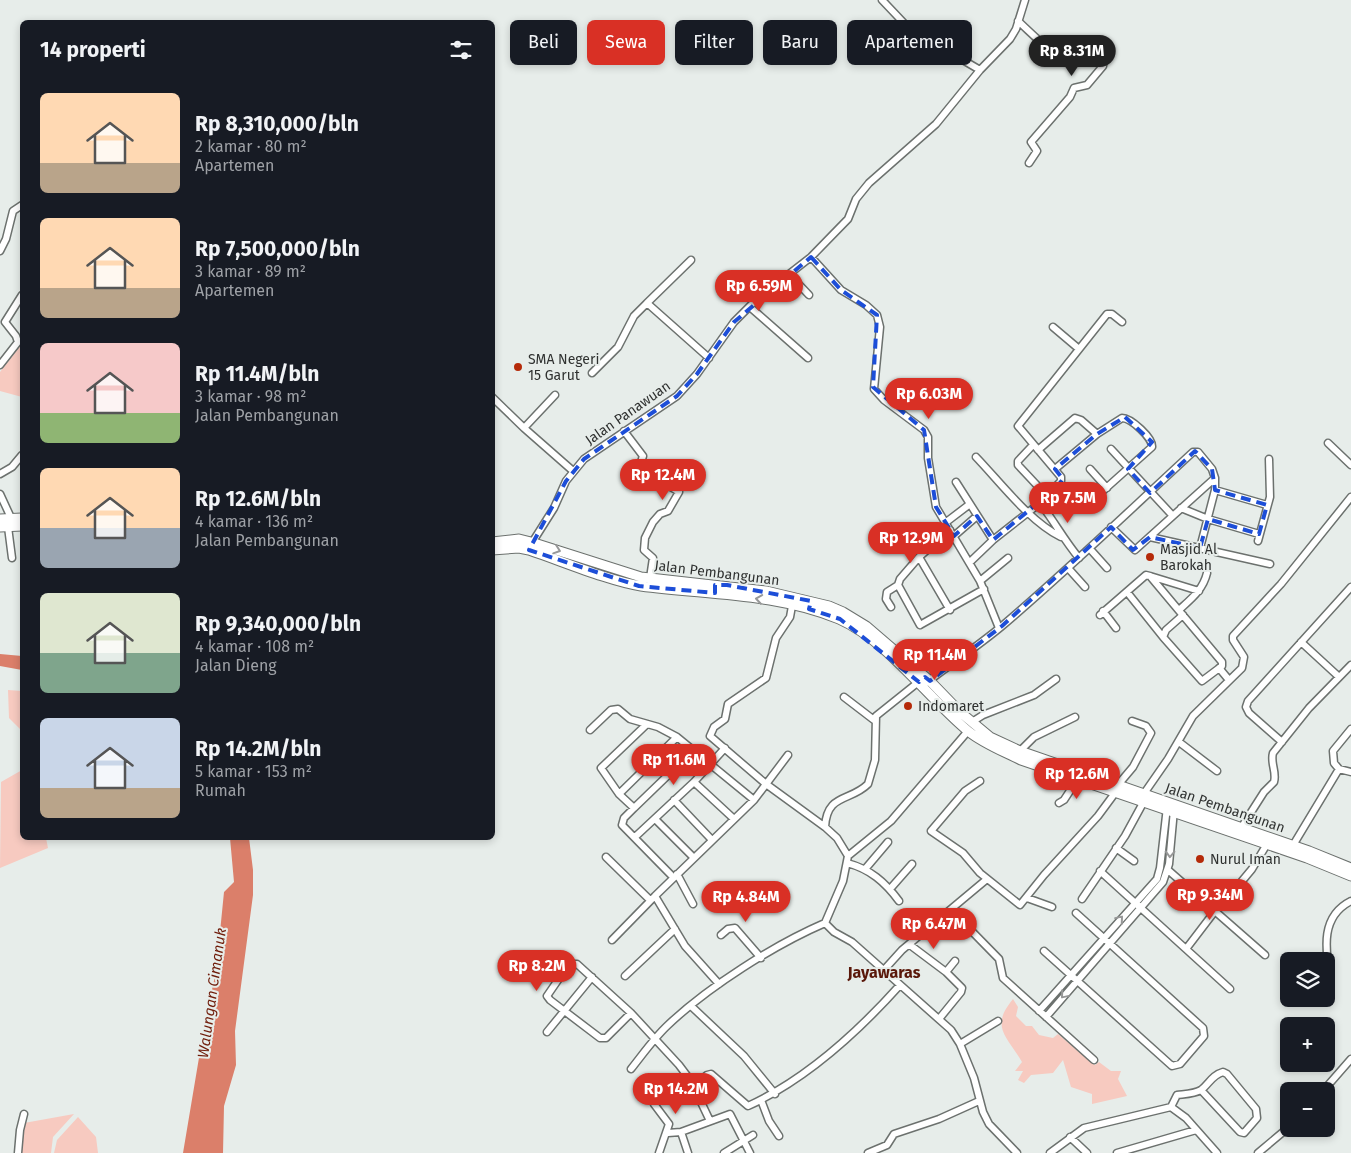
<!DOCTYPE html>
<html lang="id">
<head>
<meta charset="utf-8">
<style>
	body { margin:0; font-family:"Fira Sans",sans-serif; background:#242831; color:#f1f3f6; height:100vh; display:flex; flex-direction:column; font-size:19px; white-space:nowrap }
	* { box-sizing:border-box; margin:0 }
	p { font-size:16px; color:#9ea1a6 }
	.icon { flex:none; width:28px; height:28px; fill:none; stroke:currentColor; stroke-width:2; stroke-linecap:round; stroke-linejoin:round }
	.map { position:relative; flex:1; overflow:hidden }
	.sheet { position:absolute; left:20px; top:20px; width:475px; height:820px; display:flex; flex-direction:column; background:#171b24; border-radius:8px; box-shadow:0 2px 8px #0003 }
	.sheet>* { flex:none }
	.banner { position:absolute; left:510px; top:20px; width:475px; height:45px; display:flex; gap:10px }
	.fabs { position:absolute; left:1280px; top:952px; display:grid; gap:10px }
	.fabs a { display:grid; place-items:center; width:55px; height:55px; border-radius:8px; background:#171b24; box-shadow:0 2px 8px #0003; font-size:25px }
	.price { position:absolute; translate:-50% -42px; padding:0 11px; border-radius:18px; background:#d93025; color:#fff; font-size:16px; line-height:32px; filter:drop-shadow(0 1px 2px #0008) }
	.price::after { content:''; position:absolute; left:50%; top:30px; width:15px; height:11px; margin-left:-8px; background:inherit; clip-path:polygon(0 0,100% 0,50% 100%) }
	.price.on { background:#222; color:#fff }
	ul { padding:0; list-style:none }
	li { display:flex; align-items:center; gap:15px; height:125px; padding:0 20px }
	li span { display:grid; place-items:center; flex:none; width:140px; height:100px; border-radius:8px; color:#555 }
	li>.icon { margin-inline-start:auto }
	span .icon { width:60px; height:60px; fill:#fffc; stroke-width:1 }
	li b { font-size:21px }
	h2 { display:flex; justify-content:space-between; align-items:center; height:60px; padding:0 20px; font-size:21px }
	.tag { padding:0 18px; border-radius:8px; background:#171b24; box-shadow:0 2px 8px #0003; font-size:18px; line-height:45px }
	.tag.on { background:#d93025; color:#fff }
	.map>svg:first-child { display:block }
	.green { fill:#f7cac0 }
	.water { fill:#db7f6a }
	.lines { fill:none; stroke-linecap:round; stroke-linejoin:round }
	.minor-casing { stroke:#6c716e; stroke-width:9 }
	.secondary-casing { stroke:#6c716e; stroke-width:11 }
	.minor { stroke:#fff; stroke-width:6 }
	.secondary { stroke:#fff; stroke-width:9 }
	.oneway { stroke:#979898 }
	.marked { fill:none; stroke:#1d4ed8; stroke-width:4; stroke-dasharray:10 6; stroke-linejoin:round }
	.poi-dot { fill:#b52a09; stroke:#e7edea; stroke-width:2 }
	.labels { text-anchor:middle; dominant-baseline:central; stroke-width:4; stroke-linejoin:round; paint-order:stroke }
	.poi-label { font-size:14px; fill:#2f3130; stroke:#e7edea; text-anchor:start }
	.street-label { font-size:14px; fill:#2f3130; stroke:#e7edea }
	.water-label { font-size:15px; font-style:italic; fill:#6f1c0a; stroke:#e7edea }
	.quarter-label { font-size:16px; font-weight:bold; fill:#5a180a; stroke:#e7edea }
</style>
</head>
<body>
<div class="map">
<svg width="1351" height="1153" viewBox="0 0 1351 1153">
	<rect width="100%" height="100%" fill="#e7edea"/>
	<!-- green -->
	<path class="green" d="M 22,344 L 22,397 L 0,391 L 0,372 Z
		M 8,690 L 22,691 L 22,731 L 9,718 Z
		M 22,770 L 22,838 L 46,838 L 48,848 L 0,868 L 1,782 Z
		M 1013,999 L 1018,1007 L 1016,1016 L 1026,1026 L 1032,1026 L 1039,1035 L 1053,1038 L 1058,1034 L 1095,1065 L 1099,1062 L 1111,1071 L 1121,1071 L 1118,1079 L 1127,1096 L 1092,1104 L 1092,1094 L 1071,1087 L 1063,1060 L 1053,1073 L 1031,1075 L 1024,1083 L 1018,1080 L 1023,1071 L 1015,1071 L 1022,1062 C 1006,1035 990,1027 1013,999 Z
		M 74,1114 L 53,1137 L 51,1153 L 20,1153 L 24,1123 Z
		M 78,1117 L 96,1137 L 98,1153 L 54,1153 L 57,1140 Z"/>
	<!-- water -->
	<path class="water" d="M 0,654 L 22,656 L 22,670 L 0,666 Z
		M 230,838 L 249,838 L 253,870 L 253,895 L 235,1031 L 236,1065 L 224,1106 L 223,1153 L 183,1153 L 206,1016 L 216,972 L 224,892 L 234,882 Z"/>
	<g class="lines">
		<!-- minor casing -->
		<g class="minor-casing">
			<path id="minor" d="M 882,0 L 919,39 L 944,49 L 980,70
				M 1018,21 C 1036,37 1060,66 1086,61 L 1093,46 L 1097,43 L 1105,51 L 1103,66 L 1087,85 L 1074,88 L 1070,97 L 1031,142 L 1037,151 L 1029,163
				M 0,251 L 6,239 L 13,211 L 22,205
				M 811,257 L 841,290 L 866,305 L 877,315 L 880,327 L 874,389 L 884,400 L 924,430 L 928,437 L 928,458 L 936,507 L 980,581 L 999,628
				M 789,274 L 809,295
				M 647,303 L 691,260
				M 750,307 L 808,358
				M 1053,327 L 1079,349
				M 0,365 L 18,342 L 16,336 L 5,322 L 22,295
				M 592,373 L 618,347 L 634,316 L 647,303 L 709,358
				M 555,395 L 524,428 L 573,471
				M 492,397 L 524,428
				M 624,431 L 643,456 L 639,468 L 679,492 L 668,511 L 660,514 L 653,522 L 645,538 L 644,550 L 653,558 L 650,578
				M 1328,443 L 1351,465
				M 1033,445 L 1018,461 L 1018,465 L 1047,496
				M 1111,449 L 1172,515
				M 1038,450 L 1075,418 L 1081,420 L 1097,434
				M 976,457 C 1000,482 1030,522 1061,537
				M 1055,469 L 1097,434 L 1122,418 C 1131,418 1153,438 1152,447 L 1095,498
				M 1090,469 L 1107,488
				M 0,474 L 12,467 L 22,455
				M 956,482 L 993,540
				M 1215,490 L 1267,505
				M 0,494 L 12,520
				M 1040,503 C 1054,521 1064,540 1079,558
				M 1181,508 L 1208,519 L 1259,534
				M 945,523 L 970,504
				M 8,527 L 12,558
				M 954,536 L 977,516
				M 1150,537 L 1270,564
				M 1258,541 L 1270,497 L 1269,459
				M 530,546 L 554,508 L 566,481 L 584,459 L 677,396 L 697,374 L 734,322 L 757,299 L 811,257 L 848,219 L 856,199 L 869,183 L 936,124 L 980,70 L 1010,39 L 1016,29 L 1025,0
				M 1200,548 L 1215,490 L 1215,478
				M 1090,549 L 1107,568
				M 970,562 L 993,540 L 1040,503 L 1061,481 L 1061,477 L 1018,426 L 1107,314 L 1112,314 L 1122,322
				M 1068,568 L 1085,587
				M 1150,576 L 1199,591
				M 980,581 L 1008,558
				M 898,585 L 920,625 L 984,589
				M 1127,592 L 1163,637
				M 792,606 L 790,617 L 776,638 L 766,678 L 728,704 L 725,719 L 714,727 L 710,736 L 766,784 L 825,827
				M 891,607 L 886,599 L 887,592 L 898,585 L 900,579 L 919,557
				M 950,610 L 919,557 L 950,530
				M 1179,610 C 1191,599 1203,590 1207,573
				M 1103,611 L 1116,628
				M 1100,615 L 1146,575 L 1150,576 L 1222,662 L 1222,666 L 1202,681 L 1163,637 L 1166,630 L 1183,615
				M 1301,642 L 1338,676
				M 1219,668 L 1229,680
				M 921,680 L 876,716 L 875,760 L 868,784 C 850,802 827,793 825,827 L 837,838 L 848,856 L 843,881 L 825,923 L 834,932 L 852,942 L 951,1030 L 960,1044 L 974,1078 L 983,1112 L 989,1124 L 1017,1153
				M 926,683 C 951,664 978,646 1002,626 C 1068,570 1130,510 1193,452 L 1198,452 L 1212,469 L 1215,478 L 1135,550 L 1111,527
				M 844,697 L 874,720
				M 972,722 L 983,715 L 1034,695 L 1056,679
				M 647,724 L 601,768 L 619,794 L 634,808 L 693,751
				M 590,730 L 611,710 L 618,709 L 630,719 L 658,727 L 677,737 L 754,800
				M 1179,742 L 1217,771
				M 1282,742 L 1249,713 L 1246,707 L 1248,701 L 1351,587
				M 1020,751 L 1034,737 L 1075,717
				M 1339,769 L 1334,763 L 1333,751 L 1351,729
				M 980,781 L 965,791 L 931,831 L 963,853 L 980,873 L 1020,905 L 1044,875 L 1098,816 L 1115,793
				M 694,782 L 734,819
				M 1117,786 L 1133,767 L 1151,733 L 1146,726 L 1132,721
				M 619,794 L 677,737
				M 1143,795 L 1168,759 L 1193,716 L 1242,668 L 1244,657 L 1233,640 L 1233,636 L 1281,584 L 1351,497
				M 674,800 L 712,840
				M 1059,803 L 1064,800 L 1077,780
				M 634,808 L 624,818 L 622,825 L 673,877
				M 655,819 L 694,858
				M 1241,828 L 1264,792 L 1274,782 C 1277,772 1270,763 1273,753 L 1309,708 L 1351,665
				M 635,837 L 694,782 L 725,748
				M 1292,847 L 1339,769 L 1351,772
				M 1116,848 L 1134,861
				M 848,856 L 891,821 L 968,731
				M 606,857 L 650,900
				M 847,863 C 870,869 885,882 899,901
				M 866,868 L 888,842
				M 1168,870 L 1265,955
				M 1100,871 L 1230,989
				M 677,874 L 693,904
				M 1242,881 L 1252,869 L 1267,844
				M 890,889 L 912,864
				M 1027,898 L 1052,907
				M 1082,899 L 1125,836 L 1143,803
				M 951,910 L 999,959 L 1003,978 L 1094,1060
				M 721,935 L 728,929 L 735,928 L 761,958
				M 612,940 L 655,896
				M 910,945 L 946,972
				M 1186,949 L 1215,911
				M 1044,951 L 1172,1066 L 1180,1064 L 1204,1036 L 1203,1028 L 1076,913
				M 883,971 L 902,950 L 987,879
				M 1330,975 C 1325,948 1321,916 1351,901
				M 625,976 L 675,929
				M 719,984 L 685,946 L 655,896 L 754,800 L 788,755
				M 691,1006 L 744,1056 L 775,1094
				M 1039,1011 L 1157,879 L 1160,868 L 1167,807
				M 631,1013 L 606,1038 L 600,1038 L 550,1000 L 547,996 L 569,964 L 577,964 L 631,1013 L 679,1065 L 691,1081 L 710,1121
				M 1046,1017 L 1163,882 L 1169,864 L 1174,810
				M 939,1019 L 961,992 L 962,988 L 946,972 L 955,961
				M 547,1032 L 592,977
				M 960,1044 L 998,1021
				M 631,1069 C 643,1054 654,1038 668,1025 C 708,987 774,945 825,923
				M 693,1087 L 707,1075 L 711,1074 L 748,1106 C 807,1079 857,1033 900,985
				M 1323,1091 L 1351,1059
				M 761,1100 L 769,1121 L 779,1136
				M 654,1104 L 669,1124 L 659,1153
				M 1171,1107 L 1177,1095 C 1185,1094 1194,1094 1201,1090 C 1209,1084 1212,1075 1223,1072 L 1227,1074 L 1256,1109 L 1257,1118 L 1244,1133 L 1240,1132 L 1201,1090
				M 681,1132 L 688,1153
				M 668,1133 L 681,1132 L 730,1114 L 750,1153
				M 1070,1137 L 1087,1153
				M 18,1153 L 20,1130 L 24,1114
				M 724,1153 L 753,1135
				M 868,1153 L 887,1145 L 894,1134 L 939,1119 L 979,1101
				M 1050,1153 L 1084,1128 L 1171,1107 L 1186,1118 L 1217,1153
				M 1117,1153 L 1196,1130
				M 1258,1153 L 1289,1127"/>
		</g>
		<!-- secondary casing -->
		<g class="secondary-casing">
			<path id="secondary" d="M 0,519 L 22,518
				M 0,527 L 22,526
				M 492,542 L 519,539 L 531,542 L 641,577 L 766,591 L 829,606 L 843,612 L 866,626 L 930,681 L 960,712 L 990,737 L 1020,751 L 1309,851 L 1351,868
				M 492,550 L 519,548 L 529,550 C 562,561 609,581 641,586 C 707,595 777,593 839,619 C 887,640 928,698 968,731 C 984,744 1003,751 1021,760 L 1307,858 L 1351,876"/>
		</g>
		<!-- minor -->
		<use href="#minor" class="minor"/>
		<!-- secondary -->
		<use href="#secondary" class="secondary"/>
	</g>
	<!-- one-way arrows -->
	<defs><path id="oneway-chevron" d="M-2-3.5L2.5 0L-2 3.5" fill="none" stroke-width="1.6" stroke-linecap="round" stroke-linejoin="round" transform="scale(1.25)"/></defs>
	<g class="oneway">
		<use href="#oneway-chevron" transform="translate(557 550) rotate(19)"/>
		<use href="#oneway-chevron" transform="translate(759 599) rotate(-171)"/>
		<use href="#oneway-chevron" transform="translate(1170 854) rotate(92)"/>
		<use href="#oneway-chevron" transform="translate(1120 919) rotate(-50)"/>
		<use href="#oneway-chevron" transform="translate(1064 995) rotate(130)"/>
	</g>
	<!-- marked area -->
	<path class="marked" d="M 811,257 L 841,290 L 877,315 L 873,387 L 924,430 L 936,507 L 954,536 L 977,516 L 993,540 L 1056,488 L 1063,479 L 1055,469 L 1097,434 L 1125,417 L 1152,442 L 1128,469 L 1150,493 L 1195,451 L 1212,469 L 1215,490 L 1267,505 L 1259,534 L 1208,519 L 1200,548 L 1150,537 L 1133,550 L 1111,527 L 1002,626 L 930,681 L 925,677 L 919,682 L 840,619 L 809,609 L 811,601 L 727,585 L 715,585 L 715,593 L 639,586 L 529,550 L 566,481 L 584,459 L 677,396 L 697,374 L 734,322 Z"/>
	<!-- markers -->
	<g class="poi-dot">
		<circle cx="518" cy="367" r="5"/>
		<circle cx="1150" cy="557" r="5"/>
		<circle cx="908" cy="706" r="5"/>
		<circle cx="1200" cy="859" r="5"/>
	</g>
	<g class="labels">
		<!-- poi labels -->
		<g class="poi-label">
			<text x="528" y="359">SMA Negeri<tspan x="528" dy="16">15 Garut</tspan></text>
			<text x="1160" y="549">Masjid Al<tspan x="1160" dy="16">Barokah</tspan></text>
			<text x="918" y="706">Indomaret</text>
			<text x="1210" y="859">Nurul Iman</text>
		</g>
		<!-- street labels -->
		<g class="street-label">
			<text transform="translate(628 413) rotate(-35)">Jalan Panawuan</text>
			<text transform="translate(717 573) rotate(7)">Jalan Pembangunan</text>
			<text transform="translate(1225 808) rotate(19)">Jalan Pembangunan</text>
		</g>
		<!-- water labels -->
		<g class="water-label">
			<text transform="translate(212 993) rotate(-82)">Walungan Cimanuk</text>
		</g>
		<!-- quarter labels -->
		<g class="quarter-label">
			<text x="884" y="972">Jayawaras</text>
		</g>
	</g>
</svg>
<div class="fabs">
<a><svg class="icon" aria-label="layers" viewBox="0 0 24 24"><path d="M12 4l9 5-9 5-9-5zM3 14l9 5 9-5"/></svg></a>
<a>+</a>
<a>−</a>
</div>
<b class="price on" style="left:1072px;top:77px">Rp 8.31M</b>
<b class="price" style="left:759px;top:312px">Rp 6.59M</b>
<b class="price" style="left:929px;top:420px">Rp 6.03M</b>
<b class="price" style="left:663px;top:501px">Rp 12.4M</b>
<b class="price" style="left:1068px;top:524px">Rp 7.5M</b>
<b class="price" style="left:911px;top:564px">Rp 12.9M</b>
<b class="price" style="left:935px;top:681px">Rp 11.4M</b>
<b class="price" style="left:674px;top:786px">Rp 11.6M</b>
<b class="price" style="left:1077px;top:800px">Rp 12.6M</b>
<b class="price" style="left:1210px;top:921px">Rp 9.34M</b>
<b class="price" style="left:746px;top:923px">Rp 4.84M</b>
<b class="price" style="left:934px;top:950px">Rp 6.47M</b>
<b class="price" style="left:537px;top:992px">Rp 8.2M</b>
<b class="price" style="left:676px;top:1115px">Rp 14.2M</b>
<div class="banner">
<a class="tag">Beli</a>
<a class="tag on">Sewa</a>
<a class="tag">Filter</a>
<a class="tag">Baru</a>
<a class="tag">Apartemen</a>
</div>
<section class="sheet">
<h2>14 properti<svg class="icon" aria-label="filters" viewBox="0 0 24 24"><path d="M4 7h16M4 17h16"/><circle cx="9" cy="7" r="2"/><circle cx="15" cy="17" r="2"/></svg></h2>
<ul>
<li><span style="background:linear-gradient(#ffd9b3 70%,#b9a48a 0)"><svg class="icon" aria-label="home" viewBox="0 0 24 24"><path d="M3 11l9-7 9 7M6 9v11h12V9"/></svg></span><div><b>Rp 8,310,000/bln</b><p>2 kamar · 80 m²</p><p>Apartemen</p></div></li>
<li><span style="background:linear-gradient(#ffd9b3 70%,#b9a48a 0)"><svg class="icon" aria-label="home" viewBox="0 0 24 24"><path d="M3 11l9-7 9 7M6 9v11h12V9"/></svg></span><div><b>Rp 7,500,000/bln</b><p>3 kamar · 89 m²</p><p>Apartemen</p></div></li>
<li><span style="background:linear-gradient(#f6c9c9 70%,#8fb573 0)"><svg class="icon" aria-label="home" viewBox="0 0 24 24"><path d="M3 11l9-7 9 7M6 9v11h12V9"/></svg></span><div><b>Rp 11.4M/bln</b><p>3 kamar · 98 m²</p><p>Jalan Pembangunan</p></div></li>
<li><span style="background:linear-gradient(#ffd9b3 60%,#9aa5b1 0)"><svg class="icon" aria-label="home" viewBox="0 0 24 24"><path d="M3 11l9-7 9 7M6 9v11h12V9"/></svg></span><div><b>Rp 12.6M/bln</b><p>4 kamar · 136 m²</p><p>Jalan Pembangunan</p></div></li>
<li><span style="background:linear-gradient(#dfe7d0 60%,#7fa58c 0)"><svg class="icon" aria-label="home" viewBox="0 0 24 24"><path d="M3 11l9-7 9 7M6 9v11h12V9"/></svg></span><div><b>Rp 9,340,000/bln</b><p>4 kamar · 108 m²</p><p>Jalan Dieng</p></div></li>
<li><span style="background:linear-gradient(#c9d6e8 70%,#b9a48a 0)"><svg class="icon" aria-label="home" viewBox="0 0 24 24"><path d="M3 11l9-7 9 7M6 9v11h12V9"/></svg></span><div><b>Rp 14.2M/bln</b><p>5 kamar · 153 m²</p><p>Rumah</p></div></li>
</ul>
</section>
</div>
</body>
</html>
